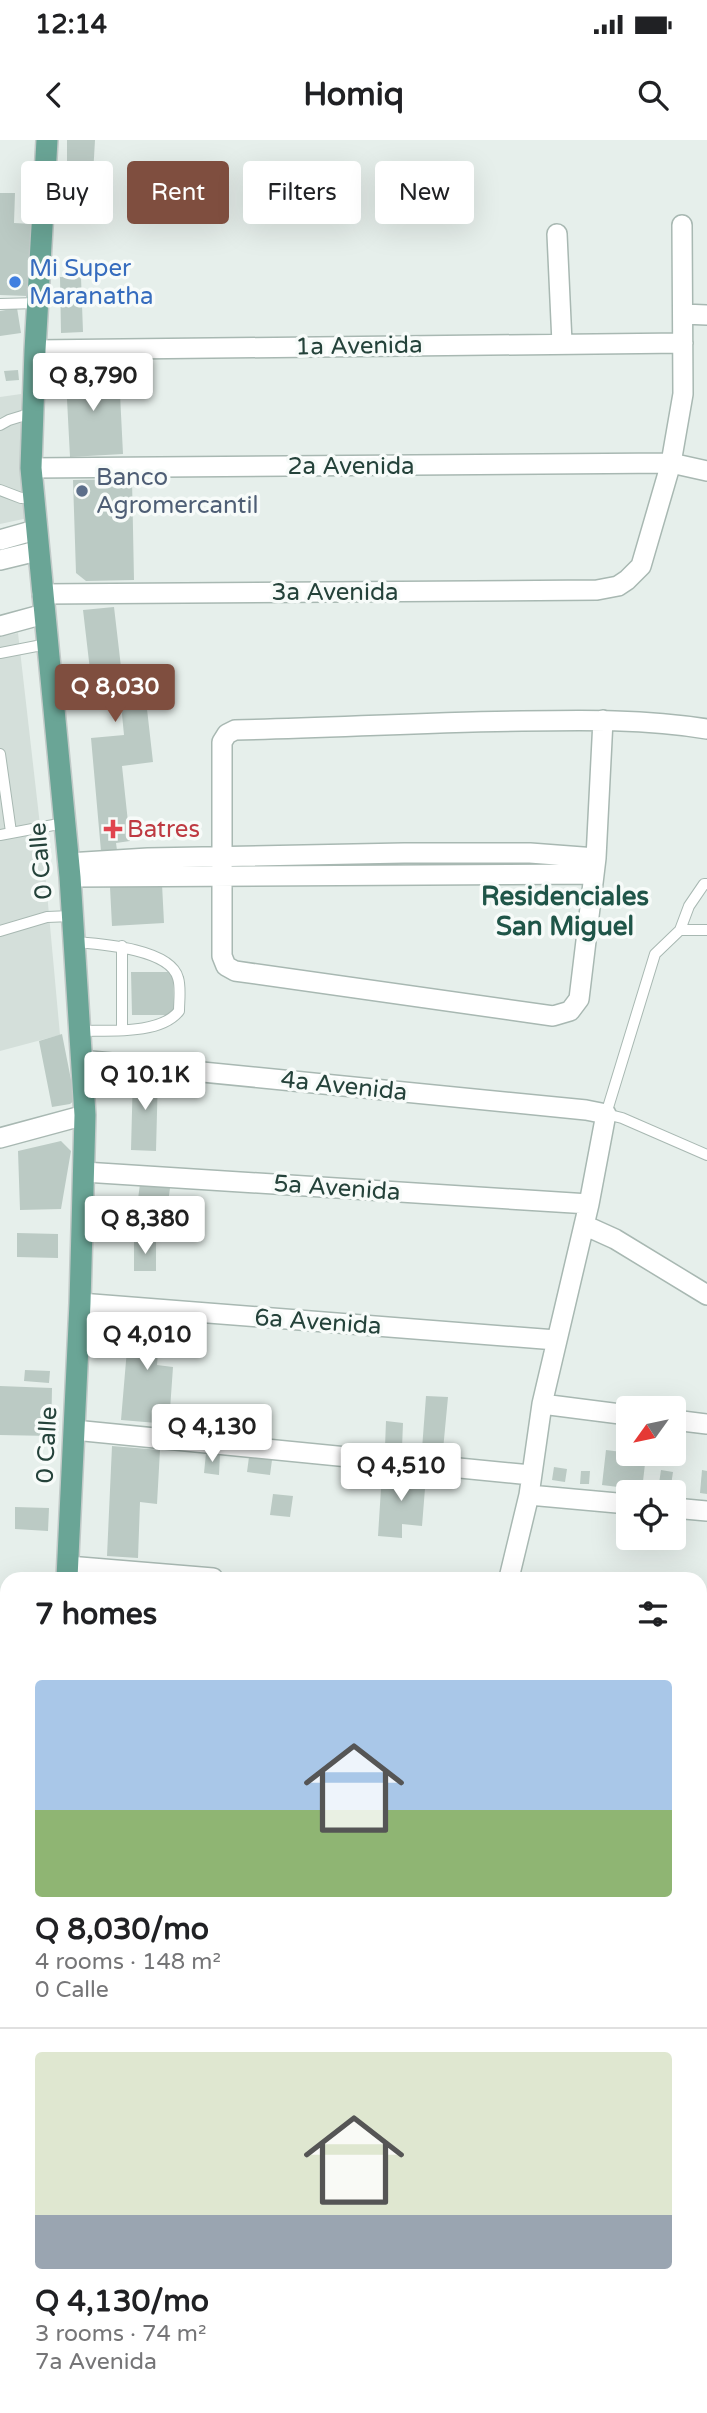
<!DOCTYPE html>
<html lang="en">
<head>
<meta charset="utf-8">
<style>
	body { margin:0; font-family:"Varela Round",sans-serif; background:#f2f2f2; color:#202124; height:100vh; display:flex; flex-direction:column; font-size:26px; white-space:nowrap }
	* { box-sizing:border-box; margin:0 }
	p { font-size:23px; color:#757577 }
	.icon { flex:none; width:38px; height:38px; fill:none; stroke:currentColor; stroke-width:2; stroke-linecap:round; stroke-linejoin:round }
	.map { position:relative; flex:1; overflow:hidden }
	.sheet { position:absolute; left:0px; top:1432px; width:707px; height:842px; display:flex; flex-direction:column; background:#fff; border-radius:21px 21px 0 0; box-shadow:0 7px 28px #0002 }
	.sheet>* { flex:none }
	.hud { position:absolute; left:21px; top:21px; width:665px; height:63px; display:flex; gap:14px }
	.needle { width:46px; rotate:237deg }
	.buttons { position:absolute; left:616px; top:1256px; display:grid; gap:14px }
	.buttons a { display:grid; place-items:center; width:70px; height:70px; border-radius:7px; background:#fff; box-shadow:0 7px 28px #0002; font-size:35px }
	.price { position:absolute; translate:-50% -60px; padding:0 16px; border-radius:7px; background:#fff; color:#222; font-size:23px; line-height:46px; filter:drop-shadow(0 2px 4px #0008) }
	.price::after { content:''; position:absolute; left:50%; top:42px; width:21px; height:16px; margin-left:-10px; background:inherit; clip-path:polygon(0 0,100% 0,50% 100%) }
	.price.on { background:#7f4e3f; color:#fff }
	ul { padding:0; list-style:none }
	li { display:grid; align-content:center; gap:14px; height:371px; padding:0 35px }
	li+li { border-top:2px solid #e0e0e0 }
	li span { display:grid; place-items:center; height:217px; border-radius:7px; color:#555 }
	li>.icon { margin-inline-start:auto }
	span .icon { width:126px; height:126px; fill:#fffc; stroke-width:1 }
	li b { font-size:30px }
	h2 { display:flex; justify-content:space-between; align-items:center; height:84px; padding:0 35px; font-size:30px }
	.pill { padding:0 24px; border-radius:7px; background:#fff; box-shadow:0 7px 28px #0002; font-size:24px; line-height:63px }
	.pill.on { background:#7f4e3f; color:#fff }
	.status { display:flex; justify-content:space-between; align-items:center; height:49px; padding:0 35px; background:#fff; direction:ltr }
	.status svg { height:19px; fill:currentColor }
	header { display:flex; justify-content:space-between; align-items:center; height:91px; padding:0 35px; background:#fff; font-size:32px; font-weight:800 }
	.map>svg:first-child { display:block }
	.built { fill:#d4dfda }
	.building { fill:#bbcac4 }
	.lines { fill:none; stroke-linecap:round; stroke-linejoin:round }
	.service-casing { stroke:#a8b8b2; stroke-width:12 }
	.minor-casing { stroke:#a8b8b2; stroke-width:22 }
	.primary-casing { stroke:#c2cac8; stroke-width:24 }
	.service { stroke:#fff; stroke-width:10 }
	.minor { stroke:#fff; stroke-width:19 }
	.primary { stroke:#6aa596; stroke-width:21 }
	.shop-dot { fill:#3f7fe0; stroke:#f7fbf9; stroke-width:2.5 }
	.service-dot { fill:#5c6f8a; stroke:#f7fbf9; stroke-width:2.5 }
	.health-dot { fill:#e0444e; stroke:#f7fbf9; stroke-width:2.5 }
	.labels { text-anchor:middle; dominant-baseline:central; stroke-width:7; stroke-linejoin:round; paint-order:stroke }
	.shop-label { font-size:24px; fill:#366cbe; stroke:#f7fbf9; text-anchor:start }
	.street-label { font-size:24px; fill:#24423a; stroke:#f7fbf9 }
	.service-label { font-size:24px; fill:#4e5e75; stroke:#f7fbf9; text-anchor:start }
	.health-label { font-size:24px; fill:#be3a42; stroke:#f7fbf9; text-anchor:start }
	.neighbourhood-label { font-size:26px; font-weight:bold; fill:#1f5548; stroke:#f7fbf9 }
</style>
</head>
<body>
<div class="status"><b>12:14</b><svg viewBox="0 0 49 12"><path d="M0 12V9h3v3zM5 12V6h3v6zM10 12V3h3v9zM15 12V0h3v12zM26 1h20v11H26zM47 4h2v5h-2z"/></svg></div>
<header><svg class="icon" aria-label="back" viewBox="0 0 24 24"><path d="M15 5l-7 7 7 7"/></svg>Homiq<svg class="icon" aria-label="search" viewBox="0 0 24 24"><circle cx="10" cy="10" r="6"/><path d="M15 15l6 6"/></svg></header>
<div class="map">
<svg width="707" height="2273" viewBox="0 0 707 2273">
	<rect width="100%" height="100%" fill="#e6efeb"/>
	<!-- built -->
	<path class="built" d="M 21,254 L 28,378 L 0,384 L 0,257 Z
		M 18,493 L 44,720 L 60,895 L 0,911 L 0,497 Z
		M 7,1750 L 7,2266 L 220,2266 L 218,2273 L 0,2273 L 0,1785 Z"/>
	<!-- building -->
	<path class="building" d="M 67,0 L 95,0 L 93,35 L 104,35 L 105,69 L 67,70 Z
		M 0,53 L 15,53 L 14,83 L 32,84 L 28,156 L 0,155 Z
		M 60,137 L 81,137 L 83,192 L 61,193 Z
		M 17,168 L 21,193 L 0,196 L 0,171 Z
		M 78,219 L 80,236 L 119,234 L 123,314 L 70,317 L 65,221 Z
		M 18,230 L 19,240 L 6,241 L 4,231 Z
		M 132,339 L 134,440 L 86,441 L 76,433 L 73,340 Z
		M 114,467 L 121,527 L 142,525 L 153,622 L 122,626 L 130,701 L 116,703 L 117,710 L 101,711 L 91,598 L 124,595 L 120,554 L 86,558 L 83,531 L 90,530 L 83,470 Z
		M 162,744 L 164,783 L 112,786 L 110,747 Z
		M 131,832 L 173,832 L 174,875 L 132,875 Z
		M 62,894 L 75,960 L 70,964 L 52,967 L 39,901 Z
		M 133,933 L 158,934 L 156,1011 L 131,1010 Z
		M 61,1001 L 71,1011 L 61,1069 L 20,1070 L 18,1011 Z
		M 140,1044 L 170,1048 L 168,1063 L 138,1059 Z
		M 17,1093 L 58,1094 L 58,1118 L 17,1117 Z
		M 134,1100 L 156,1101 L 156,1131 L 134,1131 Z
		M 130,1174 L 171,1177 L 170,1199 L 159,1198 L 157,1225 L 173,1227 L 169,1284 L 121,1280 Z
		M 25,1230 L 50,1231 L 49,1243 L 24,1241 Z
		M 0,1246 L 52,1248 L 51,1296 L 0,1295 Z
		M 426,1256 L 448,1257 L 443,1310 L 422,1309 Z
		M 386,1281 L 403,1283 L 402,1308 L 385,1307 Z
		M 112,1306 L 160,1310 L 157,1364 L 140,1362 L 138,1418 L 107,1416 Z
		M 606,1310 L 646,1315 L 642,1350 L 602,1345 Z
		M 206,1313 L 220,1314 L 219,1335 L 204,1333 Z
		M 249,1317 L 272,1320 L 270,1335 L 247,1332 Z
		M 554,1327 L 567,1329 L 565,1342 L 552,1340 Z
		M 661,1330 L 673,1332 L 670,1352 L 658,1350 Z
		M 702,1330 L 707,1331 L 707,1354 L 700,1353 Z
		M 581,1331 L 590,1331 L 589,1344 L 580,1344 Z
		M 382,1333 L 426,1336 L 422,1386 L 402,1384 L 402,1398 L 378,1396 Z
		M 273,1354 L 293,1356 L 290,1377 L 270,1375 Z
		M 15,1367 L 49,1368 L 48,1391 L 15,1389 Z
		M 16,1436 L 46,1436 L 46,1438 L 16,1438 Z
		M 0,1568 L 7,1568 L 7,1635 L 0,1635 Z
		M 0,1698 L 7,1698 L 7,1721 L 0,1721 Z
		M 0,1779 L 7,1781 L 7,1790 L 1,1812 Z
		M 7,2014 L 7,2165 L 0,2163 L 0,2033 Z
		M 254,2266 L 274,2266 L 273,2273 L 253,2273 Z
		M 283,2266 L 491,2266 L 526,2271 L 311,2273 L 302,2270 L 302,2273 L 282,2273 Z"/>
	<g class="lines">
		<!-- service casing -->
		<g class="service-casing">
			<path id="service" d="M 0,164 L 38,163
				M 0,285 L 9,280 L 32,273
				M 0,350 L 21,358 L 33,358
				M 0,513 L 47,504
				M 0,614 L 11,692
				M 0,695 L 64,683
				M 707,744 L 704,744 L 689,766 L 680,790 L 655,814 L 606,974 L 622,978 L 707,1015
				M 680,790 L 707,790
				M 0,791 L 47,777 L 71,776
				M 74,802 C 98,804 170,808 178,838 C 181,847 179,861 179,871 C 160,895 109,890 80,891
				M 122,806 L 122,889
				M 700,1863 L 707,1864
				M 0,2177 L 7,2178
				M 0,2233 L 7,2234
				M 64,2273 L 65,2266"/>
		</g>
		<!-- minor casing -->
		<g class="minor-casing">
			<path id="minor" d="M 557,94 L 562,203
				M 683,174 L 707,175
				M 35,210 L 683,203
				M 31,328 L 671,323 L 707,331
				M 0,400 L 35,390
				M 0,420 L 37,411
				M 42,454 L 597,450 L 618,446 L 627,440 L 641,426 L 671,323 L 683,254 L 682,85
				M 0,486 L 44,474
				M 603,580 L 596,718 L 579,859 L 570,871 L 553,876 L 235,831 L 226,826 L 222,816 L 222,602 L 227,594 L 235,590 C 330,588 426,582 522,581 C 584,580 645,579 707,589
				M 68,723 L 148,718 L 404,713 L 530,713 L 596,718
				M 70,737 L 594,734
				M 81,920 L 586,970 L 606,974 L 589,1064 L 542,1264 L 529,1355 L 509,1438
				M 0,998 L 85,975
				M 84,1032 L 589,1064
				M 584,1085 L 615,1099 L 707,1155
				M 80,1163 L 556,1200
				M 542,1264 L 628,1275
				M 674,1280 L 707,1284
				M 74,1290 L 531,1335
				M 529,1355 L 628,1364
				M 674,1368 L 707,1371
				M 68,1426 L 213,1438
				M 700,1483 L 707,1484
				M 0,1503 L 7,1503
				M 700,1600 L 707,1601
				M 700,1671 L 707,1672
				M 0,1682 L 7,1682
				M 0,1855 L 7,1855
				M 700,1928 L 707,1929
				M 700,2036 L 707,2038
				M 700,2104 L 707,2106"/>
		</g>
		<!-- primary casing -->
		<g class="primary-casing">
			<path id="primary" d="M 47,0 L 35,210 L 31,328 L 70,737 L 85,975 L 80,1163 L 67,1438
				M 0,1898 L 7,1872"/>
		</g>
		<!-- service -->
		<use href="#service" class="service"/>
		<!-- minor -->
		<use href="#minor" class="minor"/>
		<!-- primary -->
		<use href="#primary" class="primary"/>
	</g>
	<!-- markers -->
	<circle class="shop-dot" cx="15" cy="142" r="7"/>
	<circle class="service-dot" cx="82" cy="351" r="7"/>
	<path class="health-dot" d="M109.5 678.5h7v7h7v7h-7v7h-7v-7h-7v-7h7z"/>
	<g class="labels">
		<!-- shop labels -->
		<g class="shop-label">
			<text x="29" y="128">Mi Super<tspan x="29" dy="28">Maranatha</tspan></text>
		</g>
		<!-- street labels -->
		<g class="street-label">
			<text transform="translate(359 206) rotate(-1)">1a Avenida</text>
			<text x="351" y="326">2a Avenida</text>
			<text x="335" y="452">3a Avenida</text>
			<text transform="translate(41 721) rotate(-95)">0 Calle</text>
			<text transform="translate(344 946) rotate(6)">4a Avenida</text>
			<text transform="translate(337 1048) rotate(4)">5a Avenida</text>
			<text transform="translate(318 1182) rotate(4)">6a Avenida</text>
			<text transform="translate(47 1305) rotate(-87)">0 Calle</text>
		</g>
		<!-- service labels -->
		<g class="service-label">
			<text x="96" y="337">Banco<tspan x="96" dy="28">Agromercantil</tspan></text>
		</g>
		<!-- health labels -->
		<g class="health-label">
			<text x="127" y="689">Batres</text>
		</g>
		<!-- neighbourhood labels -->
		<g class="neighbourhood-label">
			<text x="565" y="756">Residenciales<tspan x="565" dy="30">San Miguel</tspan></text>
		</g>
	</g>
</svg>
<div class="buttons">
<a><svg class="needle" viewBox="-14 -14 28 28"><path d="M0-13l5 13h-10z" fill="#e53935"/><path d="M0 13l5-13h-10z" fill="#757577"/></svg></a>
<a><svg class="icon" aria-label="locate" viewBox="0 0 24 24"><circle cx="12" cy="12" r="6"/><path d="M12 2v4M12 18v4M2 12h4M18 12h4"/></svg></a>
</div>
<b class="price" style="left:93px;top:273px">Q 8,790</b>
<b class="price on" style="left:115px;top:584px">Q 8,030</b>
<b class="price" style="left:145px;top:972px">Q 10.1K</b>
<b class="price" style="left:145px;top:1116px">Q 8,380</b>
<b class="price" style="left:147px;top:1232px">Q 4,010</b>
<b class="price" style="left:212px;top:1324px">Q 4,130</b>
<b class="price" style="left:401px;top:1363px">Q 4,510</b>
<div class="hud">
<a class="pill">Buy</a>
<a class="pill on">Rent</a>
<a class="pill">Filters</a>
<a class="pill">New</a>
</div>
<section class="sheet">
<h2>7 homes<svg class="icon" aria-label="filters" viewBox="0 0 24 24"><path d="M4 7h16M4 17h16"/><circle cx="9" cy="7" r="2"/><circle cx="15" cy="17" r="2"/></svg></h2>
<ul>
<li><span style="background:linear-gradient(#a9c7e8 60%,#8fb573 0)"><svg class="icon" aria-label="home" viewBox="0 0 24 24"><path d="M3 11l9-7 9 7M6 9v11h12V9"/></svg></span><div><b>Q 8,030/mo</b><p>4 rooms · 148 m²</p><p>0 Calle</p></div></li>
<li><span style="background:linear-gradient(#dfe7d0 75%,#9aa5b1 0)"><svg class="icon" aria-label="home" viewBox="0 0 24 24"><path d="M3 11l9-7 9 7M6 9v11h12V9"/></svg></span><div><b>Q 4,130/mo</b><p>3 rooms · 74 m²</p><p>7a Avenida</p></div></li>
</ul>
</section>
</div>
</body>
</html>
